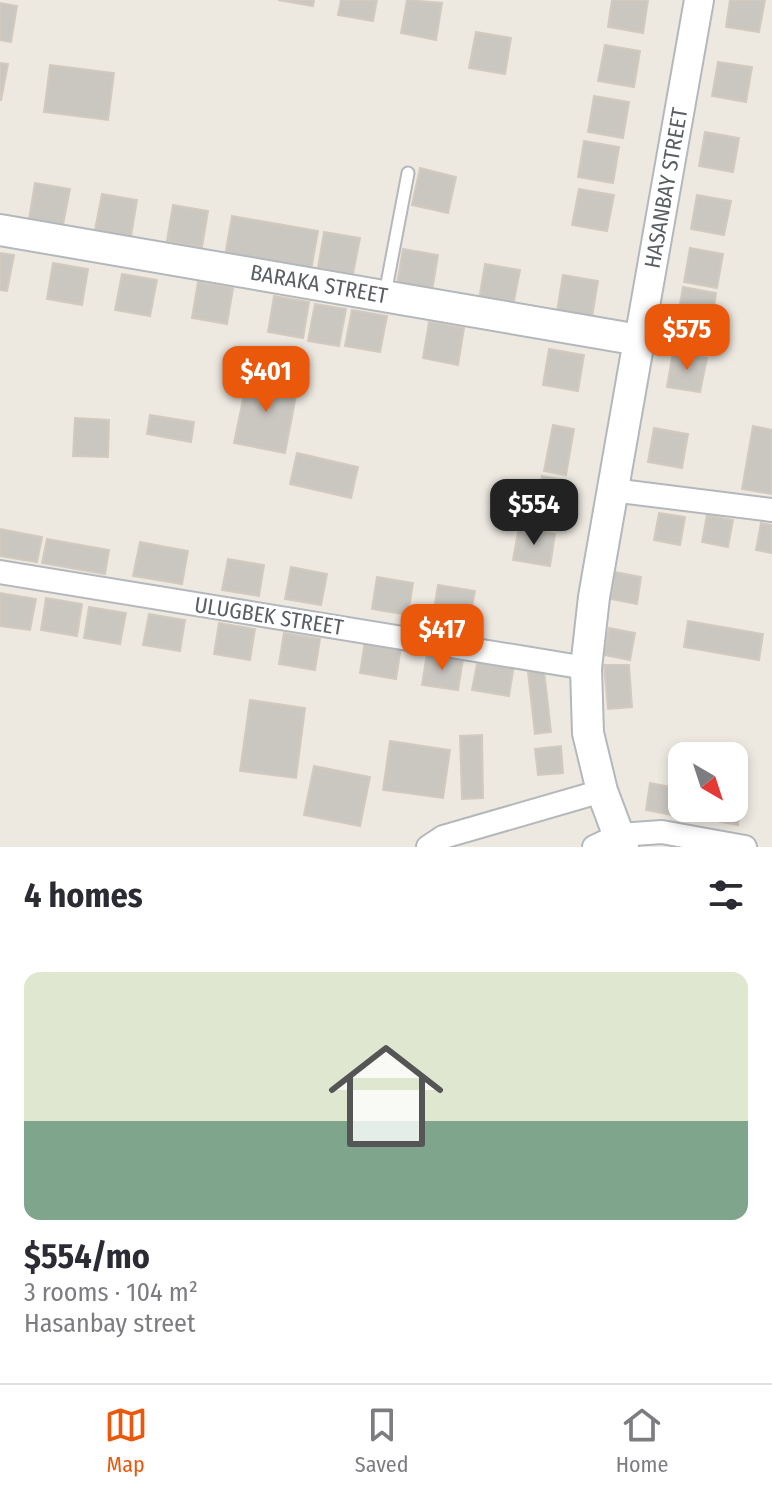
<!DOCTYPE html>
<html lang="en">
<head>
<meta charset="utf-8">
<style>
	body { margin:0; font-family:"Fira Sans Condensed",sans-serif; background:#f2f2f3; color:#2b2b33; height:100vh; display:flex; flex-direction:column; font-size:30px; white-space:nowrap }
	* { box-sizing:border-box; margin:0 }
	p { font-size:26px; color:#7c7c81 }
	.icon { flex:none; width:44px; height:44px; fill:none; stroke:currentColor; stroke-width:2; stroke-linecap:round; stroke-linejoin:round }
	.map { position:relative; height:847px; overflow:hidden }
	.details { display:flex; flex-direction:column; background:#fff; flex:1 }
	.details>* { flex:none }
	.needle { width:52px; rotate:141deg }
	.tools { position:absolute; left:668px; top:742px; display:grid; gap:16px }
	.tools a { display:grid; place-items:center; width:80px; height:80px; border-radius:16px; background:#fff; box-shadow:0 4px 12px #0003; font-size:40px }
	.price { position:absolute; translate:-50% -68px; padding:0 18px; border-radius:16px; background:#ea580c; color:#fff; font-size:26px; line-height:52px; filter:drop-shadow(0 2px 4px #0008) }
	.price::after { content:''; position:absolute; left:50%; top:48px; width:24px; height:18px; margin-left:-12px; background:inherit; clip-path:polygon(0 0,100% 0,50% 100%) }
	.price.current { background:#222; color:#fff }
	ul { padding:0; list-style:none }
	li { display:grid; align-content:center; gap:16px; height:424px; padding:0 24px }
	li span { display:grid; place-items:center; height:248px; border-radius:16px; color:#555 }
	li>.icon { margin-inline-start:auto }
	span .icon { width:144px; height:144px; fill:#fffc; stroke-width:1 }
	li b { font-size:34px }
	h2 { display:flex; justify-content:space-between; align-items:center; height:96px; padding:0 24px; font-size:34px }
	.tab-bar { display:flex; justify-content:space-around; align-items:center; height:112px; border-top:2px solid #e1e1e2; background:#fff; font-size:22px; color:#7c7c81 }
	.tab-bar a { display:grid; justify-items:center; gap:4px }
	.tab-bar .current { color:#ea580c }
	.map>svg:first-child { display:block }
	.building { fill:#cac6c0; stroke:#d2cabf; stroke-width:2 }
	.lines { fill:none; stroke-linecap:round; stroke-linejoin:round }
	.service-casing { stroke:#b4b8bc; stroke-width:15 }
	.minor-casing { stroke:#b4b8bc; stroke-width:26 }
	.tertiary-casing { stroke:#b4b8bc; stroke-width:32 }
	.secondary-casing { stroke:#b3b8bc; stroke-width:34 }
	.service { stroke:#fff; stroke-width:11 }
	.minor { stroke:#fff; stroke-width:22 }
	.tertiary { stroke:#fff; stroke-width:28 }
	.secondary { stroke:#fff; stroke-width:30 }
	.labels { text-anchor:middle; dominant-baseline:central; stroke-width:6; stroke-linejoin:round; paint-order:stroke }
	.street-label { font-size:22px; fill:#5a5f63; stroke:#fff }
</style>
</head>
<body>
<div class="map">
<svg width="772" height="847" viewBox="0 0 772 847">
	<rect width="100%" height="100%" fill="#ede9e1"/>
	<!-- building -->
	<path class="building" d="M 278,0 L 314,0 L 313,6 Z
		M 341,0 L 377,0 L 373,21 L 338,15 Z
		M 407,0 L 442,3 L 436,40 L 401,33 Z
		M 612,0 L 648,0 L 643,33 L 608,27 Z
		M 730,0 L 765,0 L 759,32 L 726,27 Z
		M 0,3 L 17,6 L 11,42 L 0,40 Z
		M 476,32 L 511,38 L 505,74 L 469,68 Z
		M 605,45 L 640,51 L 634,87 L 598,81 Z
		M 718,62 L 752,67 L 746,102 L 712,96 Z
		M 0,63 L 8,64 L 1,100 L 0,100 Z
		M 50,65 L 114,73 L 108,120 L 44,112 Z
		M 594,96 L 629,102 L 623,138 L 588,132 Z
		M 705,132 L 739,138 L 733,172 L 699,166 Z
		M 584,141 L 619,147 L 613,183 L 578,177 Z
		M 420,168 L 456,177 L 448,213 L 412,205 Z
		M 35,183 L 70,189 L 63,225 L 29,219 Z
		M 579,189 L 614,195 L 607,231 L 572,225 Z
		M 102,194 L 137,200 L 131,236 L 95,230 Z
		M 697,195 L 731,201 L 724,235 L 691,229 Z
		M 173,205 L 208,211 L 202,247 L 167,241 Z
		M 232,216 L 318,231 L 311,270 L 225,256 Z
		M 324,232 L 360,238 L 353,274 L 318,268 Z
		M 690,248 L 723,254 L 717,288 L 684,282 Z
		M 403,249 L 438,255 L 432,291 L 397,284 Z
		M 0,253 L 14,255 L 7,291 L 0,290 Z
		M 53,263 L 88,269 L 82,305 L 47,299 Z
		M 485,264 L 520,270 L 513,306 L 479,300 Z
		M 122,274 L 157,280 L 150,316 L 115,310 Z
		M 563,275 L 598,281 L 592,317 L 557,311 Z
		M 198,282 L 233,288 L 227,324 L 192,318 Z
		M 683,287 L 716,293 L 711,327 L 677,321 Z
		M 274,296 L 309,302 L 303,338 L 268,332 Z
		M 315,304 L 346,309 L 339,346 L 308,341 Z
		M 352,310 L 387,316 L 380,352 L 345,346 Z
		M 429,322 L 464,328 L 458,365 L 423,358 Z
		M 549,349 L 584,355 L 578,391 L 543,385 Z
		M 673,352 L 707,358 L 700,392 L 667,387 Z
		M 248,375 L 298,385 L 285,453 L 234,443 Z
		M 150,415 L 194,422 L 191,442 L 147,434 Z
		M 75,418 L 109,420 L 108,457 L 73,456 Z
		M 553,425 L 574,429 L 566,475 L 544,471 Z
		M 753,426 L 772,430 L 772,494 L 742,489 Z
		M 654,428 L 688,434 L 682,468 L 648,462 Z
		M 297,453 L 358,467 L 351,498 L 290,484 Z
		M 542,476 L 563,480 L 555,526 L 534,522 Z
		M 659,513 L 685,517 L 680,545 L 654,540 Z
		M 707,515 L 733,520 L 728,547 L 702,542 Z
		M 761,523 L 772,525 L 772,553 L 756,550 Z
		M 519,527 L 555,534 L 550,566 L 513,560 Z
		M 0,529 L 42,537 L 37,562 L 0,556 Z
		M 47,539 L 109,550 L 105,574 L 42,563 Z
		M 140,542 L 188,551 L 182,584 L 133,576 Z
		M 228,559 L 264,565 L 259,596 L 222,590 Z
		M 291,567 L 327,574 L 321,605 L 285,599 Z
		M 615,572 L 641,577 L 637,604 L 611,599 Z
		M 377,577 L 413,583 L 408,615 L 372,609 Z
		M 438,585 L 475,591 L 469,622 L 433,616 Z
		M 0,593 L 36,599 L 30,630 L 0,626 Z
		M 46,598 L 82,604 L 77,636 L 41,630 Z
		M 89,607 L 126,613 L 120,644 L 84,638 Z
		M 149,614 L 185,620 L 180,651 L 143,645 Z
		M 688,621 L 763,634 L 759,660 L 684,647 Z
		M 219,623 L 255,629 L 250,660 L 214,654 Z
		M 609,628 L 635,633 L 630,660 L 604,655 Z
		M 284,633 L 320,639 L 315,670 L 279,664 Z
		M 365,641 L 401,647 L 396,679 L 360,673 Z
		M 427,653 L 463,659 L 458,690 L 422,685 Z
		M 478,659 L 514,665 L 509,696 L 472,690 Z
		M 604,665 L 629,665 L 632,707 L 608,709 Z
		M 544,670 L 551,732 L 535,734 L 528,672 Z
		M 250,700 L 305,708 L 296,778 L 240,771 Z
		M 482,735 L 483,798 L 462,799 L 460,736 Z
		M 390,741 L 450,750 L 443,798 L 383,790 Z
		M 561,746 L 563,773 L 538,775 L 535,749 Z
		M 314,766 L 370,777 L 360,826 L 304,815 Z
		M 650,783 L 676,788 L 672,815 L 646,810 Z
		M 734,796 L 742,798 L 738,825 L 711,820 L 713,808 L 734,808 Z"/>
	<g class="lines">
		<!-- service casing -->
		<g class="service-casing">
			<path id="service" d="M 385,294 L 408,173"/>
		</g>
		<!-- minor casing -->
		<g class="minor-casing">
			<path id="minor" d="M 612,490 L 772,510
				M 0,572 L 586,668
				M 428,847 L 443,837 L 602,791
				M 594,847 L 619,835 L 662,832 L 745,847"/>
		</g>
		<!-- tertiary casing -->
		<g class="tertiary-casing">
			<path id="tertiary" d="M 639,340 L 699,0"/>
		</g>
		<!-- secondary casing -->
		<g class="secondary-casing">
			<path id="secondary" d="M 0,230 L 639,340 L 594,597 L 586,668 L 588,733 L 602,791 L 623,847"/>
		</g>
		<!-- service -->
		<use href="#service" class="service"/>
		<!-- minor -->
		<use href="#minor" class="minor"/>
		<!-- tertiary -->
		<use href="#tertiary" class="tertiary"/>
		<!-- secondary -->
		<use href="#secondary" class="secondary"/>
	</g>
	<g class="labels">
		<!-- street labels -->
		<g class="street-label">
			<text transform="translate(666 188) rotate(-80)">HASANBAY STREET</text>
			<text transform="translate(319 284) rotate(10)">BARAKA STREET</text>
			<text transform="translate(269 616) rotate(9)">ULUGBEK STREET</text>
		</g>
	</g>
</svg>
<div class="tools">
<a><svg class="needle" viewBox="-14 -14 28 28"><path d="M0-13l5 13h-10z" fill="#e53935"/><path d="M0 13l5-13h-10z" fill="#7c7c81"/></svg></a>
</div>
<b class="price" style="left:687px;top:372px">$575</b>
<b class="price" style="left:266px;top:414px">$401</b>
<b class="price current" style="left:534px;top:547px">$554</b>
<b class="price" style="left:442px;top:672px">$417</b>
</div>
<section class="details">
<h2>4 homes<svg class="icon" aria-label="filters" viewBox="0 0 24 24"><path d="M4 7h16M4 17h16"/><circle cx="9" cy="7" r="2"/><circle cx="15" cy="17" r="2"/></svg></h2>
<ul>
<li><span style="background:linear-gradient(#dfe7d0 60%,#7fa58c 0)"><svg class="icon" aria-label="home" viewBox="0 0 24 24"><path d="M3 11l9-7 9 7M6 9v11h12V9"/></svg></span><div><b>$554/mo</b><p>3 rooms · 104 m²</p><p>Hasanbay street</p></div></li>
</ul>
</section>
<nav class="tab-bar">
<a class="current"><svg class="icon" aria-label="map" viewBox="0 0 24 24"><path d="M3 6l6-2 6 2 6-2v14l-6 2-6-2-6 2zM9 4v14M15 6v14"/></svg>Map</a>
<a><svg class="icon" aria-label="saved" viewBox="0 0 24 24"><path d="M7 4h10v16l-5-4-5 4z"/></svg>Saved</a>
<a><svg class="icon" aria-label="home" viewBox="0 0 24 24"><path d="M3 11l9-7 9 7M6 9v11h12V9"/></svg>Home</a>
</nav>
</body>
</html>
